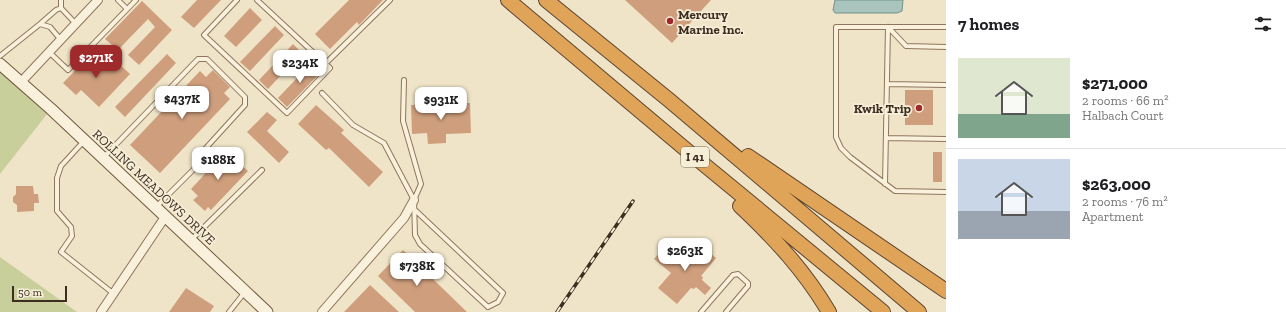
<!DOCTYPE html>
<html lang="en">
<head>
<meta charset="utf-8">
<style>
	body { margin:0; font-family:"Zilla Slab",serif; background:#f6f6f6; color:#202124; height:100vh; display:flex; flex-direction:column; font-size:15px; white-space:nowrap }
	* { box-sizing:border-box; margin:0 }
	p { font-size:13px; color:#757577 }
	.icon { flex:none; width:22px; height:22px; fill:none; stroke:currentColor; stroke-width:2; stroke-linecap:round; stroke-linejoin:round }
	.map { position:relative; flex:1; overflow:hidden }
	.sheet { display:flex; flex-direction:column; background:#fff; width:340px }
	.sheet>* { flex:none }
	.scale { position:absolute; left:12px; bottom:10px; width:55px; box-sizing:border-box; padding-left:4px; border:2px solid #3d2e20; border-top:0; font-size:11px; line-height:14px; white-space:nowrap; color:#3d2e20; -webkit-text-stroke:3px #f7eed8; paint-order:stroke }
	.price { position:absolute; translate:-50% -34px; padding:0 9px; border-radius:8px; background:#fff; color:#222; font-size:13px; line-height:26px; filter:drop-shadow(0 1px 2px #0008) }
	.price::after { content:''; position:absolute; left:50%; top:24px; width:12px; height:9px; margin-left:-6px; background:inherit; clip-path:polygon(0 0,100% 0,50% 100%) }
	.price.active { background:#9e2a2b; color:#fff }
	ul { padding:0; list-style:none }
	li { display:flex; align-items:center; gap:12px; height:100px; padding:0 12px }
	li+li { border-top:1px solid #e0e0e0 }
	li span { display:grid; place-items:center; flex:none; width:112px; height:80px; border-radius:0px; color:#555 }
	li>.icon { margin-inline-start:auto }
	span .icon { width:48px; height:48px; fill:#fffc; stroke-width:1 }
	li b { font-size:17px }
	h2 { display:flex; justify-content:space-between; align-items:center; height:48px; padding:0 12px; font-size:17px }
	main { display:flex; flex:1; min-height:0 }
	.map>svg:first-child { display:block }
	.green { fill:#c9cf9b }
	.water { fill:#a9c4bc; stroke:#6f938a }
	.building { fill:#cf9f7d }
	.lines { fill:none; stroke-linecap:round; stroke-linejoin:round }
	.lane-casing { stroke:#8d765c; stroke-width:6 }
	.street-casing { stroke:#8d765c; stroke-width:10 }
	.secondary-casing { stroke:#6f573f; stroke-width:13 }
	.highway-casing { stroke:#5b4430; stroke-width:16 }
	.lane { stroke:#faf1dc; stroke-width:4 }
	.street { stroke:#faf1dc; stroke-width:8 }
	.secondary { stroke:#faf1dc; stroke-width:11 }
	.highway { stroke:#e0a458; stroke-width:14 }
	.rail-casing { stroke:#3d2e20; stroke-width:3.5 }
	.rail { stroke:#f7eed8; stroke-width:2; stroke-dasharray:6; stroke-linecap:butt }
	.poi-dot { fill:#9e2a2b; stroke:#f7eed8; stroke-width:1.5 }
	.labels { text-anchor:middle; dominant-baseline:central; stroke-width:3.5; stroke-linejoin:round; paint-order:stroke }
	.shield { fill:#f7eed8; stroke:#756857; stroke-width:1 }
	.shield-label { font-size:12px; font-weight:bold; fill:#3d2e20 }
	.poi-label { font-size:13px; font-weight:bold; fill:#3d2e20; stroke:#f7eed8; text-anchor:start }
	.street-label { font-size:13px; fill:#3d2e20; stroke:#f7eed8 }
</style>
</head>
<body>
<main>
<div class="map">
<svg width="946" height="312" viewBox="0 0 946 312">
	<rect width="100%" height="100%" fill="#f0e4c8"/>
	<!-- green -->
	<path class="green" d="M 0,64 L 51,109 L 0,174 Z
		M 0,257 L 77,312 L 0,312 Z"/>
	<!-- water -->
	<path class="water" d="M 835,0 L 903,0 L 902,11 L 897,13 L 835,13 L 833,10 Z"/>
	<!-- building -->
	<path class="building" d="M 197,0 L 221,0 L 194,28 L 181,17 Z
		M 349,0 L 383,0 L 359,25 L 357,22 L 330,49 L 315,34 Z
		M 625,0 L 711,0 L 672,43 Z
		M 142,1 L 172,30 L 139,65 L 128,55 L 155,27 L 148,19 L 118,50 L 105,39 Z
		M 250,8 L 262,20 L 236,47 L 224,36 Z
		M 275,26 L 284,35 L 250,71 L 240,62 Z
		M 293,44 L 302,53 L 268,89 L 259,80 Z
		M 94,51 L 114,70 L 119,64 L 130,74 L 99,107 L 81,90 L 76,95 L 63,83 Z
		M 167,54 L 176,63 L 125,117 L 115,107 Z
		M 312,62 L 322,71 L 287,107 L 278,98 Z
		M 213,70 L 230,87 L 224,93 L 230,99 L 160,173 L 130,145 L 200,71 L 206,77 Z
		M 905,90 L 933,90 L 933,125 L 905,125 Z
		M 470,103 L 471,133 L 446,134 L 446,143 L 428,144 L 427,133 L 412,134 L 411,105 Z
		M 316,105 L 344,130 L 341,133 L 383,172 L 369,187 L 329,148 L 326,150 L 298,124 Z
		M 267,112 L 277,120 L 267,131 L 289,152 L 279,163 L 247,132 Z
		M 226,151 L 248,171 L 211,210 L 208,207 L 205,211 L 193,200 L 198,196 L 191,189 Z
		M 933,152 L 942,152 L 942,182 L 933,182 Z
		M 16,186 L 33,186 L 34,194 L 38,194 L 39,203 L 34,203 L 34,211 L 17,212 L 17,205 L 13,202 L 13,197 L 16,194 Z
		M 698,243 L 716,258 L 701,276 L 703,277 L 702,280 L 711,288 L 705,295 L 696,287 L 694,289 L 691,288 L 677,304 L 658,288 L 671,273 L 654,259 L 666,245 L 683,260 Z
		M 403,250 L 467,312 L 415,312 L 378,276 Z
		M 370,285 L 399,312 L 344,312 Z
		M 186,288 L 214,306 L 210,312 L 169,312 Z"/>
	<g class="lines">
		<!-- lane casing -->
		<g class="lane-casing">
			<path id="lane" d="M 118,0 L 127,9
				M 237,0 L 204,35 L 287,113 L 330,68 L 257,0
				M 61,8 L 61,0
				M 40,24 L 56,10 L 61,8 L 76,24
				M 888,27 L 906,46 L 946,47
				M 946,27 L 836,27 L 836,137 L 841,148 L 850,157 L 895,191 L 946,192
				M 49,52 L 68,70 L 136,0
				M 0,56 L 40,24 L 50,27 L 61,40
				M 325,64 L 390,0
				M 404,80 L 403,121 L 421,184 L 414,200
				M 887,84 L 946,85
				M 322,93 L 353,125 L 384,143 L 414,200 L 415,235 L 420,244 L 488,307 L 498,302 L 503,293 L 415,210
				M 886,138 L 946,139
				M 84,141 L 61,166 L 57,178 L 57,211 L 71,227 L 72,236 L 61,252 L 114,294
				M 103,158 L 198,59 L 207,59 L 245,97 L 245,105 L 205,149 L 201,162 L 157,206
				M 885,184 L 888,27
				M 192,239 L 262,170
				M 229,312 L 245,292
				M 701,312 L 733,275 L 738,274 L 748,283 L 748,286 L 726,312"/>
		</g>
		<!-- street casing -->
		<g class="street-casing">
			<path id="street" d="M 21,82 L 98,0
				M 101,312 L 165,217
				M 322,312 L 404,218 L 414,200"/>
		</g>
		<!-- secondary casing -->
		<g class="secondary-casing">
			<path id="secondary" d="M 0,64 L 51,109 L 267,312"/>
		</g>
		<!-- highway casing -->
		<g class="highway-casing">
			<path id="highway" d="M 508,0 L 684,148 L 883,312
				M 546,0 L 669,100 L 919,312
				M 748,156 L 946,291
				M 740,206 C 775,239 804,270 829,312"/>
		</g>
		<!-- lane -->
		<use href="#lane" class="lane"/>
		<!-- street -->
		<use href="#street" class="street"/>
		<!-- secondary -->
		<use href="#secondary" class="secondary"/>
		<!-- highway -->
		<use href="#highway" class="highway"/>
		<!-- rail casing -->
		<g class="rail-casing">
			<path id="rail" d="M 557,312 L 633,201"/>
		</g>
		<!-- rail -->
		<use href="#rail" class="rail"/>
	</g>
	<!-- markers -->
	<g class="poi-dot">
		<circle cx="670" cy="21" r="4"/>
		<circle cx="919" cy="108" r="4"/>
	</g>
	<g class="labels">
		<!-- shield labels -->
		<rect class="shield" x="681" y="147" width="28" height="20" rx="3"/>
		<g class="shield-label">
			<text x="695" y="157">I 41</text>
		</g>
		<!-- poi labels -->
		<g class="poi-label">
			<text x="678" y="14">Mercury<tspan x="678" dy="15">Marine Inc.</tspan></text>
			<text x="911" y="108" text-anchor="end">Kwik Trip</text>
		</g>
		<!-- street labels -->
		<g class="street-label">
			<text transform="translate(154 187) rotate(43)">ROLLING MEADOWS DRIVE</text>
		</g>
	</g>
</svg>
<div class="scale">50 m</div>
<b class="price active" style="left:96px;top:79px">$271K</b>
<b class="price" style="left:300px;top:84px">$234K</b>
<b class="price" style="left:182px;top:120px">$437K</b>
<b class="price" style="left:441px;top:121px">$931K</b>
<b class="price" style="left:218px;top:181px">$188K</b>
<b class="price" style="left:685px;top:272px">$263K</b>
<b class="price" style="left:417px;top:287px">$738K</b>
</div>
<section class="sheet">
<h2>7 homes<svg class="icon" aria-label="filters" viewBox="0 0 24 24"><path d="M4 7h16M4 17h16"/><circle cx="9" cy="7" r="2"/><circle cx="15" cy="17" r="2"/></svg></h2>
<ul>
<li><span style="background:linear-gradient(#dfe7d0 70%,#7fa58c 0)"><svg class="icon" aria-label="home" viewBox="0 0 24 24"><path d="M3 11l9-7 9 7M6 9v11h12V9"/></svg></span><div><b>$271,000</b><p>2 rooms · 66 m²</p><p>Halbach Court</p></div></li>
<li><span style="background:linear-gradient(#c9d6e8 65%,#9aa5b1 0)"><svg class="icon" aria-label="home" viewBox="0 0 24 24"><path d="M3 11l9-7 9 7M6 9v11h12V9"/></svg></span><div><b>$263,000</b><p>2 rooms · 76 m²</p><p>Apartment</p></div></li>
</ul>
</section>
</main>
</body>
</html>
